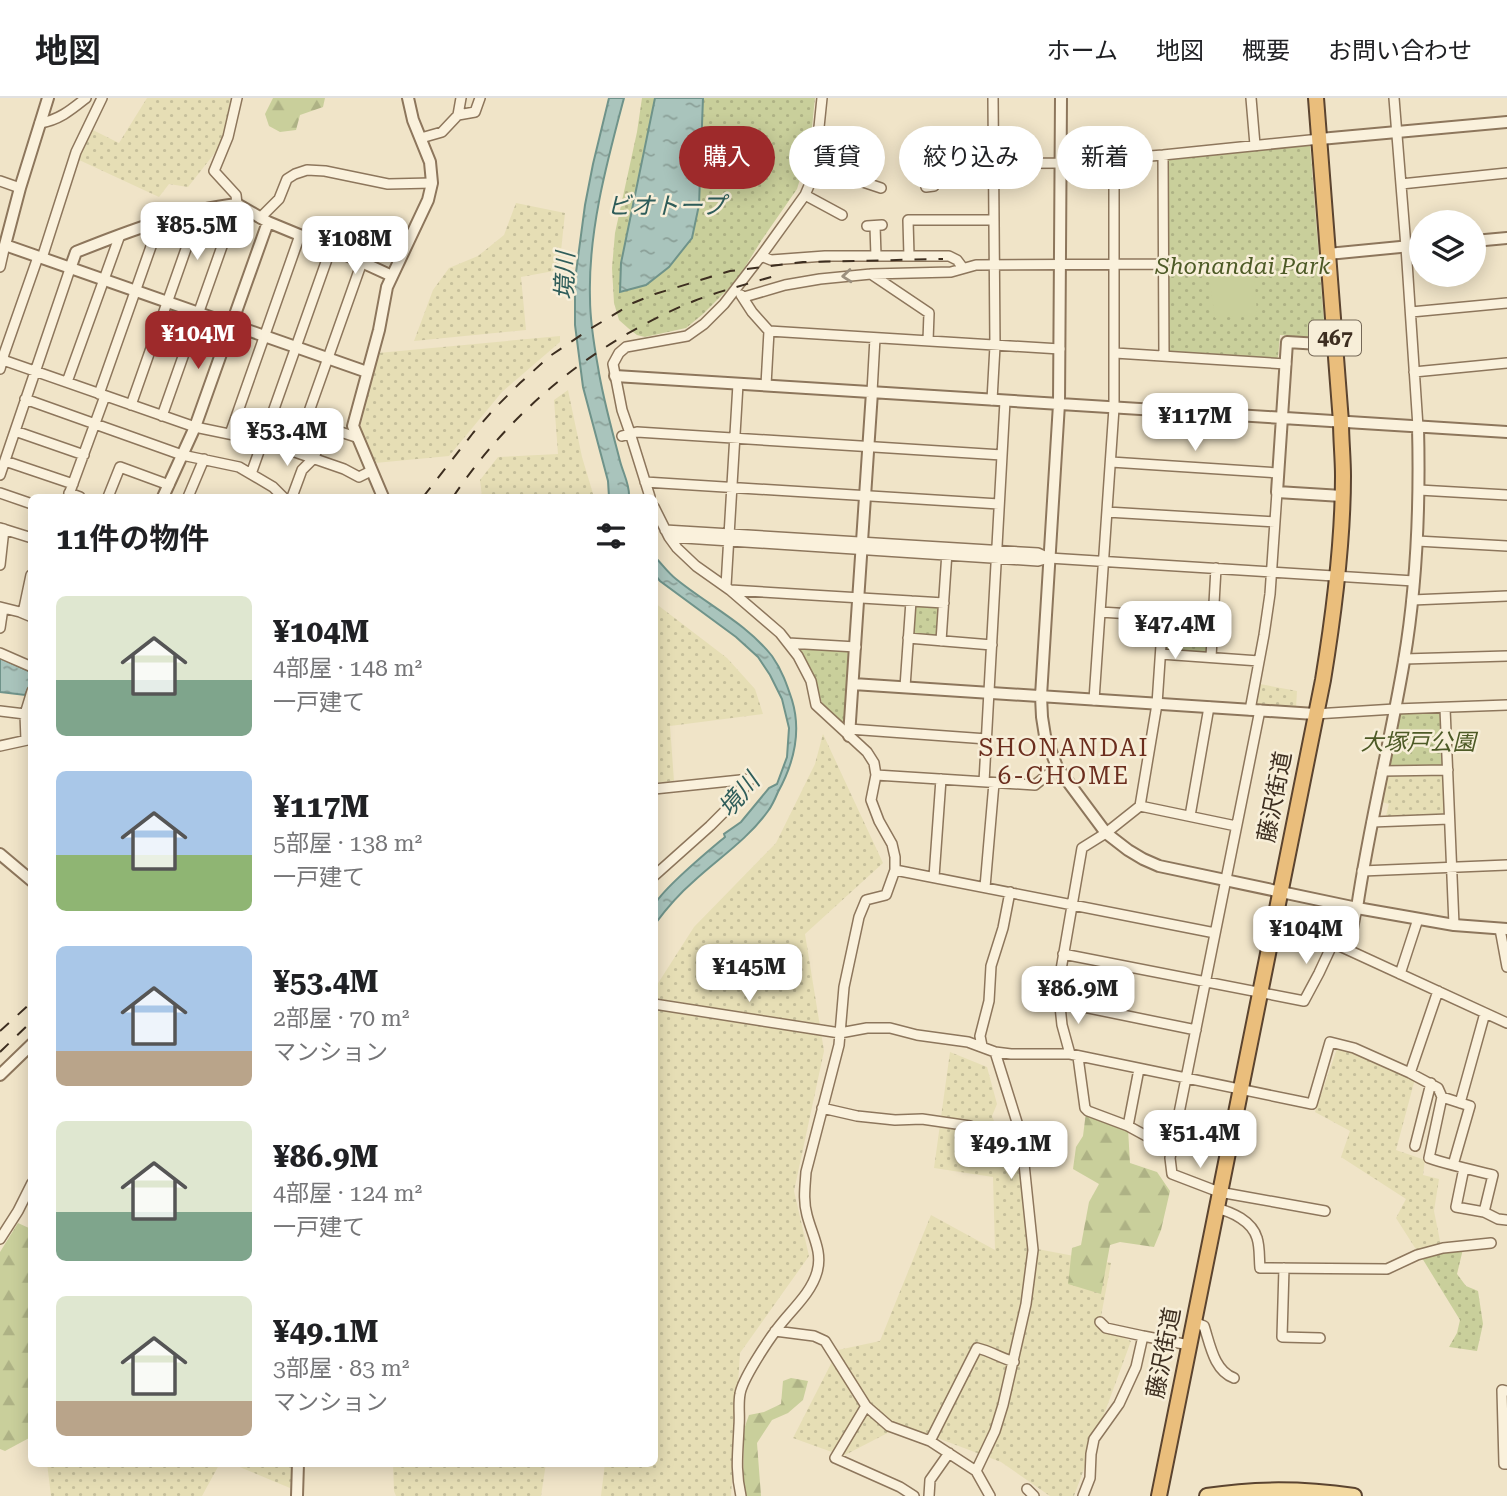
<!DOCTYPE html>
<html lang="ja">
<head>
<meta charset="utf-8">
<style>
	body { margin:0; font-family:"Roboto Serif","Noto Sans JP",serif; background:#f2f2f2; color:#202124; height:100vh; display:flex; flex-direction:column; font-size:26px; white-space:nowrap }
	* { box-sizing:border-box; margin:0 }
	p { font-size:23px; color:#757577 }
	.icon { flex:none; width:38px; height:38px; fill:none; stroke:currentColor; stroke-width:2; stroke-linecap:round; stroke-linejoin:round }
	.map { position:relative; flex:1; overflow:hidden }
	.side { position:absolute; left:28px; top:396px; width:630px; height:973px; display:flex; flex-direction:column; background:#fff; border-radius:10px; box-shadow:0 4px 18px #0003 }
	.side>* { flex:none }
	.banner { position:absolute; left:679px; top:28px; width:665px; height:63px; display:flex; gap:14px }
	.tools { position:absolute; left:1409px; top:112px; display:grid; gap:14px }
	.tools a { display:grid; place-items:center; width:77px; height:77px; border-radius:50%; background:#fff; box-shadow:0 4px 18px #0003; font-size:35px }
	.price { position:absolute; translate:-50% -60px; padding:0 16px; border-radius:14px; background:#fff; color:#222; font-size:23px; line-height:46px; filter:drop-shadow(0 2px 4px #0008) }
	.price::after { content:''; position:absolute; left:50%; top:42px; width:21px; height:16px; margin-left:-10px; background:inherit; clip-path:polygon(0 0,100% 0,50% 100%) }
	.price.active { background:#9e2a2b; color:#fff }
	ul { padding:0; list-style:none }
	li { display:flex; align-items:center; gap:21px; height:175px; padding:0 28px }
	li span { display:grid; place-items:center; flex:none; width:196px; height:140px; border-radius:10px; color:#555 }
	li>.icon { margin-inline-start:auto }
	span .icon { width:84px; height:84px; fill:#fffc; stroke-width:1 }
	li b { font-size:30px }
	h2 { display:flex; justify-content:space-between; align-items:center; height:84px; padding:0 28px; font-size:30px }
	.pill { padding:0 24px; border-radius:32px; background:#fff; box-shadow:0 4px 18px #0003; font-size:24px; line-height:63px }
	.pill.active { background:#9e2a2b; color:#fff }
	header { display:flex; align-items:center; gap:42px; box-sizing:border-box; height:98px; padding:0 35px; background:#fff; border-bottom:2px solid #e0e0e0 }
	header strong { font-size:33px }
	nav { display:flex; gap:38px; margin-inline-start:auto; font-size:24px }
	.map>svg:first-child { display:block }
	.farmland { fill:url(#farmland-dots) }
	.green { fill:url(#green-dots) }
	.forest { fill:url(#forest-firs) }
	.pitch { fill:#c9cf9b }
	.water { fill:url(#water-ripples); stroke:#6f938a; stroke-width:2 }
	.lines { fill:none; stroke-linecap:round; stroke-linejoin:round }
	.minor-casing { stroke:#8d765c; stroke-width:12 }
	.tertiary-casing { stroke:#8d765c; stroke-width:14 }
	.primary-casing { stroke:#5b4430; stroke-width:18 }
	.trunk-casing { stroke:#5b4430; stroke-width:18 }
	.minor { stroke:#faf1dc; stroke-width:9 }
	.tertiary { stroke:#faf1dc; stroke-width:10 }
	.primary { stroke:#f3d9a0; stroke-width:14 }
	.trunk { stroke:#eabe7c; stroke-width:14 }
	.rail { stroke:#3d2e20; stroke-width:2; stroke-dasharray:12 12; stroke-linecap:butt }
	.oneway { stroke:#9c907e }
	.labels { text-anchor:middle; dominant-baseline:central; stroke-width:5; stroke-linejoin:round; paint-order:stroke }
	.shield { fill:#f7eed8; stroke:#756857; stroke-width:2 }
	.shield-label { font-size:21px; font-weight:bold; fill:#3d2e20 }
	.park-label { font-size:23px; font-style:italic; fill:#4d5a26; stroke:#f7eed8 }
	.street-label { font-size:23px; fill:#3d2e20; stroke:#f7eed8 }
	.water-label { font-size:24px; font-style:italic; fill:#2f5d5a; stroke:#f7eed8 }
	.neighbourhood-label { font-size:24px; letter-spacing:2px; fill:#6b2e1e; stroke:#f7eed8 }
</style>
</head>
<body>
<header>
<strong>地図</strong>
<nav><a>ホーム</a><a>地図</a><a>概要</a><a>お問い合わせ</a></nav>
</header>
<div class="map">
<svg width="1507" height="1398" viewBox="0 0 1507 1398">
	<defs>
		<pattern id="farmland-dots" width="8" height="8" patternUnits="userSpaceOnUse" patternTransform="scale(1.75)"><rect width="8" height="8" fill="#e6deb5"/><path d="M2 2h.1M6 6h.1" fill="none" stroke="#c6bf9b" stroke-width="1.8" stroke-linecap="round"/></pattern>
		<pattern id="green-dots" width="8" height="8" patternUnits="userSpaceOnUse" patternTransform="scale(1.75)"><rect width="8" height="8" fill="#c9cf9b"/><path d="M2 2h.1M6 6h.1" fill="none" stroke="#aeb285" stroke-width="1.8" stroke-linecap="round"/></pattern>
		<pattern id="forest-firs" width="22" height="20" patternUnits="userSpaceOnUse" patternTransform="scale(1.75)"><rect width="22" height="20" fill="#c9cf9b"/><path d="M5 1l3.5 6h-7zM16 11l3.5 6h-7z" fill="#aeb285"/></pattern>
		<pattern id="water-ripples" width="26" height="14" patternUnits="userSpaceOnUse" patternTransform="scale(1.75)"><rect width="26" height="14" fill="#a9c4bc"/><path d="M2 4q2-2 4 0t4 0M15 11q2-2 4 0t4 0" fill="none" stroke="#8ba098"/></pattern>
	</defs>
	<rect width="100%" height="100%" fill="#f0e4c8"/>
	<!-- farmland -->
	<path class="farmland" d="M 147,0 L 233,0 L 231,18 L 218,51 L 188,89 L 169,86 L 159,99 L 77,61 L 91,31 L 119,45 Z
		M 516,105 L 565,115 L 559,172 L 521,179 L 526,232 L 414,243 L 433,192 L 449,170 L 478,158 L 504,137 Z
		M 560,238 L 560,244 L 502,294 L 449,358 L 375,365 L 360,330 L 378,255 Z
		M 568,292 L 582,359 L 594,399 L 482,399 L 480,382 L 498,359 L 558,356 L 554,302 Z
		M 655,505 L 727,560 L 755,591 L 763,616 L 670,628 L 674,683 L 655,685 Z
		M 1260,586 L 1297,593 L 1296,610 L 1256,607 Z
		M 823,636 L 883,765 L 805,836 L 824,953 L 794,1093 L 809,1158 L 740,1255 L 731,1398 L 601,1398 L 605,1365 L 654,1365 L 655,890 L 694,829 L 776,745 L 815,666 Z
		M 1444,676 L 1446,716 L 1443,717 L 1386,718 L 1389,706 L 1382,704 L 1386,679 L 1389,677 Z
		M 1338,948 L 1415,981 L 1396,1052 L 1425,1062 L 1423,1077 L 1439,1081 L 1434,1113 L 1441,1148 L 1417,1153 L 1396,1120 L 1406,1101 L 1341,1059 L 1350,1033 L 1315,1014 Z
		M 950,954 L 987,969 L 997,1006 L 992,1018 L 999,1036 L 1018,1044 L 1032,1150 L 1111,1165 L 1099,1229 L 1131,1243 L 1074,1398 L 1050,1398 L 1001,1364 L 903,1327 L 843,1358 L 793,1340 L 838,1252 L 880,1243 L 931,1117 L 995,1152 L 993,1079 L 934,1070 Z
		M 47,1365 L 220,1365 L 202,1398 L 51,1398 Z
		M 230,1365 L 293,1365 L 290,1390 Z
		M 393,1365 L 546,1365 L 541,1398 L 396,1398 L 394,1393 Z"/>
	<!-- green -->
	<path class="green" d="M 642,0 L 815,0 L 810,48 L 797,91 L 761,143 L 737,182 L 703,216 L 686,230 L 645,239 L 637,237 L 628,230 L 619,222 L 614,205 L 612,170 L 615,135 L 637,34 Z
		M 1308,46 L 1310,47 L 1325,236 L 1321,240 L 1280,237 L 1278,259 L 1275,262 L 1168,255 L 1166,252 L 1165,60 Z
		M 914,507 L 943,509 L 941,539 L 912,537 Z
		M 1169,522 L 1207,524 L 1209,526 L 1208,554 L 1205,555 L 1167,553 L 1165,551 L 1167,523 Z
		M 798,550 L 851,552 L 845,630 C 835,622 825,612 820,600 C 812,581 812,567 798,550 Z
		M 1439,615 L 1442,616 L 1445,669 L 1390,670 L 1387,668 L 1398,618 L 1400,616 Z
		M 1463,1151 L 1457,1176 L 1466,1188 L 1478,1193 L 1483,1226 L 1477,1253 L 1449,1249 L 1457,1235 L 1460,1222 L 1422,1160 Z"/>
	<!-- forest -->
	<path class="forest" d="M 273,0 L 325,0 L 323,9 L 300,17 L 296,32 L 280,34 L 269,28 L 265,16 Z
		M 1086,1014 L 1128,1031 L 1130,1065 L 1157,1074 L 1170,1093 L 1161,1132 L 1154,1149 L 1120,1144 L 1110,1147 L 1101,1196 L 1068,1186 L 1072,1150 L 1081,1147 L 1089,1104 L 1099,1086 L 1073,1071 L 1076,1049 L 1083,1038 Z
		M 18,1125 L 31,1131 L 31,1339 L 5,1353 L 0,1351 L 0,1154 Z
		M 791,1280 L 808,1283 L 803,1302 L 788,1315 L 772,1322 L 757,1345 L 761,1398 L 743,1398 L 744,1331 L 749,1317 L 764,1314 L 781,1306 L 783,1283 Z"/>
	<!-- pitch -->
	<path class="pitch" d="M 1254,169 L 1257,217 L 1215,220 L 1208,173 Z"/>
	<!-- water -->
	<path class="water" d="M 609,0 L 624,0 C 607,64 588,133 590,200 C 590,223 594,247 598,269 C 603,301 612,332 620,363 C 623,375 630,387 629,399 L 609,399 L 608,383 L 583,289 L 575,227 L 575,182 L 585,107 L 593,66 Z
		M 655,0 L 703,0 L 699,107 L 692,140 L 669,169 L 646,187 L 620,194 L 621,165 Z
		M 654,458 C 662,466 668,475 676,481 C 708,507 747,526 772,558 C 782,572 787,587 792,602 C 802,635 794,665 778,694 C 775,701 772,708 768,713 C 748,741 719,760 694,783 C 679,796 666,811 655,826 C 655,821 653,814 654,809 C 657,795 712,750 725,739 L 724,736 L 741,724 L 769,690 L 777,686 L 787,659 L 789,630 L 782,601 L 770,577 L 758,559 L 736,539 L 660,483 L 655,477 Z
		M 0,560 L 31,574 L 31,585 L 25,597 L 0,594 Z"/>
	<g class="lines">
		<!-- minor casing -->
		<g class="minor-casing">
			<path id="minor" d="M 1251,0 L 1255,47
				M 1394,0 L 1406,149 L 1418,329
				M 458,17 L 461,0
				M 40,25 C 59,22 71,12 86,0
				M 421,40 L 442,34 L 458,17 L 475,14 L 480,0
				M 1163,57 L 1164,258
				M 815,68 L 881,90
				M 0,83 L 20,90
				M 1401,86 L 1507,75
				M 926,89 L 934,88 L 931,66 L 1059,65 L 1163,57 L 1320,41
				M 805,97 L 842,117
				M 260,120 L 279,101 L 287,81 L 295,76 L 307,72 L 325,73 L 388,86 L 432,85
				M 867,128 L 882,127
				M 875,128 L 876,158
				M 761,158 L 771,162 L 825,158 L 949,158 L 957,162 L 963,170
				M 909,158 L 908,122 L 994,122
				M 42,160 L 76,54 L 102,0
				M 0,169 L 5,147
				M 871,176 L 929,215 L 928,243
				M 741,197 L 752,214 L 769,233 L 1060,251
				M 744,199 L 785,187 L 820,181 L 871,176 L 951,174 L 976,167 L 1163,166
				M 1411,214 L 1507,205
				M 1115,255 L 1286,266
				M 0,261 L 195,329 L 263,343 L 344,371 L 359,379 L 371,373
				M 0,271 L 4,256 L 38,159
				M 1414,274 L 1507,265
				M 67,284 L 120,137
				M 766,287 L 769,233
				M 872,294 L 875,240
				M 99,296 L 160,123
				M 25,301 L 182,357 L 239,369 L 273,389 L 283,399
				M 992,302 L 995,248 L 993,0
				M 131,307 L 199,114
				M 162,318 L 237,106 L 236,97 L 214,73 L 228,39 L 237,0
				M 15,333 L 84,357
				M 230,336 L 300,137
				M 622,338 L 637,334 L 1002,357
				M 295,353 L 362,164
				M 5,363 L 73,386
				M 1111,364 L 1278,375
				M 251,376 L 331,150
				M 0,377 L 70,171
				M 645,384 L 999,406
				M 1419,392 L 1507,397
				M 0,395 L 32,406
				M 69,395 L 80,399
				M 68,399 L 105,298
				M 108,399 L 120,369 L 169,387
				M 188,399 L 204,361
				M 292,399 L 302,372 L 314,360 L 325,329 L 356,339
				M 650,399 L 630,335 L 622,312 L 614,271 L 613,266 L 619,255 L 626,249 L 687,238 L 704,226 L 724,206 L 761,158 L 805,97 L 811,83 L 815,68 L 822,0
				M 654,409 L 669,439 L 677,450 L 696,468 L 730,492 L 780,535 L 798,558 L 811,583 L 816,607 L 867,654 L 874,665 L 876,677 L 871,702 L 879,723 L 892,746 L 895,759 L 895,772 L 886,797 L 866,802 L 859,819 L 844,889 L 839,947 L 806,1074 C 805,1089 803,1103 807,1117 C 812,1137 823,1154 817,1174 C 811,1196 790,1213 777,1231 C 767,1244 742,1282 740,1296 C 738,1306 740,1318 739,1328 C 738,1354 735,1372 741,1398
				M 1107,414 L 1275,424
				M 0,430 L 32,440
				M 665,432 L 1038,455 L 1049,460
				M 669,439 L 1038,463 L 1049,460 L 1414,483
				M 1417,443 L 1507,448
				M 0,467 L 4,431
				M 726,488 L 738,286
				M 730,492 L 944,505
				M 1412,502 L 1507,498
				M 0,509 L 20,514 L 32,519
				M 1100,514 L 1213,521
				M 23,515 L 31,477
				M 0,530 L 3,510
				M 908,540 L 992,547
				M 941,543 L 947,454
				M 788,545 L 856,549
				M 0,555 L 32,569
				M 1161,556 L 1259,563
				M 1211,559 L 1216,470
				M 1404,561 L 1507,558
				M 905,589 L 911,503
				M 1094,602 L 1114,310 L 1114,61
				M 1445,610 L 1454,827
				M 1250,612 L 1264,537 L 1270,496 L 1277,394
				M 1260,612 L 1170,1060 L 1172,1076 L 1219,1094 L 1325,1113
				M 0,613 L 25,616
				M 1315,616 L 1395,611 L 1507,607
				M 849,631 L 987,641
				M 26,642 L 25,616 L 32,593
				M 0,648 L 32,641
				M 1382,673 L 1448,672
				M 876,677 L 1035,687 L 1057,669
				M 984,684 L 1005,303
				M 654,691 L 750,681 L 737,701 L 710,728 L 654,778
				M 1140,708 L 1236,728
				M 1190,718 L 1209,609
				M 1372,724 L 1449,721
				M 895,772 L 1215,835
				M 1362,773 L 1507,767
				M 934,779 L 941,681
				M 985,789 L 994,685
				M 1500,831 L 1507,869
				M 1349,852 L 1357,810
				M 1063,856 L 1304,903 L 1319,875 L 1333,845 L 1507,925
				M 1400,876 L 1418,821
				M 1059,904 L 1196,932
				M 654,906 L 840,935 L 867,930 L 890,930 L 917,937 L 968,944 L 995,954 L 1011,956 L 1070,956 L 1312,1006 L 1330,944 L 1354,950 L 1410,975 L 1438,990 L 1442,999
				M 982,948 L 980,938 L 989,903 L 991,868 L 1003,830 L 1010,794
				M 1070,956 L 1062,927 L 1058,889 L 1082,750 L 1106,735 L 1140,708 L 1157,606 L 1163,518
				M 1078,959 L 1085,1010 L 1088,1013 L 1128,1028 L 1172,1052
				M 1410,975 L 1438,893
				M 1460,1005 L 1485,915
				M 822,1010 L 857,1018 L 895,1022 L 922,1021 L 970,1028 L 998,1039 L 1021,1037
				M 1128,1028 L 1139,971
				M 1415,1048 L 1431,985
				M 1453,1067 L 1470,1008 L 1442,999 L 1429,1060 C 1450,1067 1472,1072 1493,1077 L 1484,1114
				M 1464,1070 L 1456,1109 L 1484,1114 L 1498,1121 L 1507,1122
				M 1216,1110 C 1232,1114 1252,1123 1257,1140 C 1260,1149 1259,1160 1260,1170 L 1387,1171 L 1417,1157 L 1443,1150 L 1491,1145
				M 0,1141 L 18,1113 L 32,1085
				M 1284,1170 L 1282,1239 L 1320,1240
				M 1194,1224 L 1204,1228 C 1210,1246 1214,1273 1234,1280
				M 775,1233 L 814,1238 L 825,1243 L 866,1308 L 889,1328 L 930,1343 L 976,1373 L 990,1398
				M 1143,1238 L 1189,1247
				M 1507,1293 L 1502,1292 L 1504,1366 L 1507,1366
				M 866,1308 L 835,1360 L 900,1389 L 914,1398
				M 930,1343 L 977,1250 C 990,1253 1001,1260 1014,1264
				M 976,1373 L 995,1333 L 1003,1307 L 1026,1206 L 1033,1152 L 1021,1037 L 995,954
				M 1027,1391 L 1034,1398
				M 929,1398 L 930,1382 L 949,1355
				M 1083,1398 L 1090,1380 L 1091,1356 L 1094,1341 L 1119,1306 L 1136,1269 L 1143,1238 L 1106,1230 L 1100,1224"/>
		</g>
		<!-- tertiary casing -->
		<g class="tertiary-casing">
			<path id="tertiary" d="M 48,0 L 20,90 L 5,147 L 367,274
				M 1061,0 L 1059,306 L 1041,598 L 1042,619 L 1045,638 L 1057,669 L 1106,735 L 1128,752 L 1143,761 L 1159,768 L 1357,810 L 1454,827 L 1507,831
				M 1320,41 L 1507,24
				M 1474,143 L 1507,140
				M 1328,156 L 1421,147
				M 70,171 L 76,154 C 126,134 184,112 237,106 L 268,124 L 331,150 L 392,178
				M 1336,247 L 1287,244 L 1277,394 L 1342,398
				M 615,278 L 1507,334
				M 163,399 L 195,329 L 268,124
				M 383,399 L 353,328 L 379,232 L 387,189 L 428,102 L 432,85 L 430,64 L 413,22 L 408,0
				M 853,586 L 1315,616
				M 849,638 L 872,294
				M 0,756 L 32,783
				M 1357,810 C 1369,727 1390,646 1404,563 C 1417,486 1420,407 1418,329
				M 0,977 L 32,946
				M 297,1398 L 298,1365"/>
		</g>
		<!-- primary casing -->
		<g class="primary-casing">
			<path id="primary" d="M 1207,1398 C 1256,1390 1306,1391 1354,1398"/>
		</g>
		<!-- trunk casing -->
		<g class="trunk-casing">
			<path id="trunk" d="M 1159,1398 L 1323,582 C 1334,515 1343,447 1343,378 C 1343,360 1341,342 1341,324 L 1316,0"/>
		</g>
		<!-- minor -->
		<use href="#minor" class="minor"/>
		<!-- tertiary -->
		<use href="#tertiary" class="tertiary"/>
		<!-- primary -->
		<use href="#primary" class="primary"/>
		<!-- trunk -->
		<use href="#trunk" class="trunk"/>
		<!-- rail -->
		<path class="rail" d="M 423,399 L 473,335 L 496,309 L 520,285 L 550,258 L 590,231 L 633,205 L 655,196 L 730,173 L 803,164 L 943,161
			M 453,399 C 512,311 596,243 694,203 C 722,192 752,185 781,176
			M 0,933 L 32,904
			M 0,954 L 32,923"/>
	</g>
	<!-- one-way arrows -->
	<defs><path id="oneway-chevron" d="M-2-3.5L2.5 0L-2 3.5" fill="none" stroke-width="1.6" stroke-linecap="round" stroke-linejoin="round" transform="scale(1.75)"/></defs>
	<use class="oneway" href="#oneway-chevron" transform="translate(847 178) rotate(175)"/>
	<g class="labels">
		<!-- shield labels -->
		<rect class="shield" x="1309" y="222.5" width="52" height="35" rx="5"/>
		<g class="shield-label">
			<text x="1335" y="240">467</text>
		</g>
		<!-- park labels -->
		<g class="park-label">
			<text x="1243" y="168">Shonandai Park</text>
			<text x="1418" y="644">大塚戸公園</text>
		</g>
		<!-- street labels -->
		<g class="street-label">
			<text transform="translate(1275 699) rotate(-79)">藤沢街道</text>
			<text transform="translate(1164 1255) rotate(-79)">藤沢街道</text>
		</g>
		<!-- water labels -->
		<g class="water-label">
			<text x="666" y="108">ビオトープ</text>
			<text transform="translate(565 178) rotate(-88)">境川</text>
			<text transform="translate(739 697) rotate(-50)">境川</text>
		</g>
		<!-- neighbourhood labels -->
		<g class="neighbourhood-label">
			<text x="1064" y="650">SHONANDAI<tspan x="1064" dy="28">6-CHOME</tspan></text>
		</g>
	</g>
</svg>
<div class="tools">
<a><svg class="icon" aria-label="layers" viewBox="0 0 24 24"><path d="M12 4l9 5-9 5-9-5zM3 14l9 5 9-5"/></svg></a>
</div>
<b class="price" style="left:197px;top:164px">¥85.5M</b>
<b class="price" style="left:355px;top:178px">¥108M</b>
<b class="price active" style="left:198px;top:273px">¥104M</b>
<b class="price" style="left:1195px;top:355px">¥117M</b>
<b class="price" style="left:287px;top:370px">¥53.4M</b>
<b class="price" style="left:1175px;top:563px">¥47.4M</b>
<b class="price" style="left:1306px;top:868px">¥104M</b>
<b class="price" style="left:749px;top:906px">¥145M</b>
<b class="price" style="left:1078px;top:928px">¥86.9M</b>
<b class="price" style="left:1200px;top:1072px">¥51.4M</b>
<b class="price" style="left:1011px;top:1083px">¥49.1M</b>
<div class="banner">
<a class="pill active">購入</a>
<a class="pill">賃貸</a>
<a class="pill">絞り込み</a>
<a class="pill">新着</a>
</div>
<section class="side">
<h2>11件の物件<svg class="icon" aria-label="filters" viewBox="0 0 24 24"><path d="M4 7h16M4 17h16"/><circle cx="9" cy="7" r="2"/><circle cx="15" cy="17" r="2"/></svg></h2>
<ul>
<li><span style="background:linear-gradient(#dfe7d0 60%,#7fa58c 0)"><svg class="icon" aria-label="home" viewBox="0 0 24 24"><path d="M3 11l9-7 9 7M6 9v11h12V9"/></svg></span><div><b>¥104M</b><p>4部屋 · 148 m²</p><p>一戸建て</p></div></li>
<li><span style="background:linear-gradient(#a9c7e8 60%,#8fb573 0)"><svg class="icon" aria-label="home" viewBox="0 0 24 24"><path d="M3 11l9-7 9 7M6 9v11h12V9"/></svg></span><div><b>¥117M</b><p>5部屋 · 138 m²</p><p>一戸建て</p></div></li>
<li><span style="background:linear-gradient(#a9c7e8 75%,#b9a48a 0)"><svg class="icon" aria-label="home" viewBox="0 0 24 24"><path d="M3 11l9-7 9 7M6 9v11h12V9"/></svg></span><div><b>¥53.4M</b><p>2部屋 · 70 m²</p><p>マンション</p></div></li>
<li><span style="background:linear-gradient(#dfe7d0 65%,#7fa58c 0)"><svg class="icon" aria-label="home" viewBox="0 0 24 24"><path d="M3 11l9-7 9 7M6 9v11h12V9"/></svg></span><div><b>¥86.9M</b><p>4部屋 · 124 m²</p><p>一戸建て</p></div></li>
<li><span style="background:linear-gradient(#dfe7d0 75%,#b9a48a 0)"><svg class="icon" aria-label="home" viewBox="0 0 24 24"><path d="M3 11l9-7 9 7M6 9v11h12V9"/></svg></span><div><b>¥49.1M</b><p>3部屋 · 83 m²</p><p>マンション</p></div></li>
</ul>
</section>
</div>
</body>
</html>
